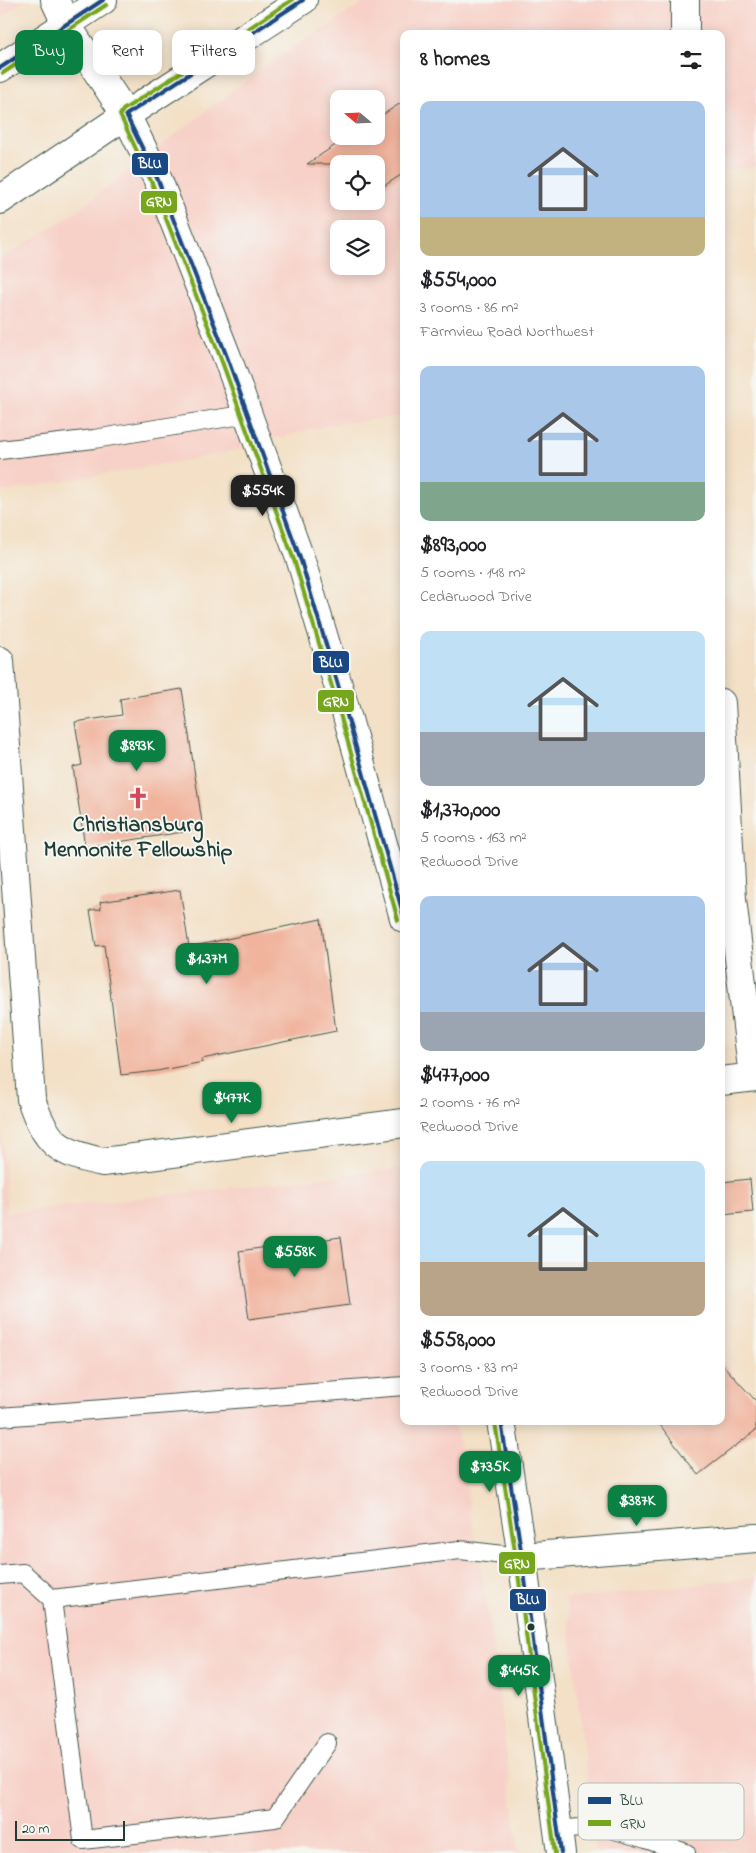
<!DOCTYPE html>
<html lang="en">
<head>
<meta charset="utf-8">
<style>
	body { margin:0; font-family:"Indie Flower",sans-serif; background:#f6f6f6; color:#202124; height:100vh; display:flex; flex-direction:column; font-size:19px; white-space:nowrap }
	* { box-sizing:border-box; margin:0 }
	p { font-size:16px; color:#757577 }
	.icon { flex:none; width:28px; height:28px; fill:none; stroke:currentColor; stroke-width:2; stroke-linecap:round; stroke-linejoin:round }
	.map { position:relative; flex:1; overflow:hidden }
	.sheet { position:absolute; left:400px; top:30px; width:325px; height:1395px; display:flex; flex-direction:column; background:#fff; border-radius:10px; box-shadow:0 2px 12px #0003 }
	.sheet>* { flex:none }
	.top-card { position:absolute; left:15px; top:30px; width:310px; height:45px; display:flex; gap:10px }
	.needle { width:32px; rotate:289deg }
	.controls { position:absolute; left:330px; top:90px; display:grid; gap:10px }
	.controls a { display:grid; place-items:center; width:55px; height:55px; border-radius:10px; background:#fff; box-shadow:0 2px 12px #0003; font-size:25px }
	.scale { position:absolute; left:15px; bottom:12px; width:110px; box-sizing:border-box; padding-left:5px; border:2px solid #1f3d34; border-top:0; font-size:14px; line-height:18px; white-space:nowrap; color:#1f3d34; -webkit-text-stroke:4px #f6f6f2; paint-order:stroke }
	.price { position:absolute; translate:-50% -42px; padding:0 11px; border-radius:10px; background:#0b8043; color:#fff; font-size:16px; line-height:32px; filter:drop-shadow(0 1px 2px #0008) }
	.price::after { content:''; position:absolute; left:50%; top:30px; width:15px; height:11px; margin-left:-8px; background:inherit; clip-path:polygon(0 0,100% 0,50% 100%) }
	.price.on { background:#222; color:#fff }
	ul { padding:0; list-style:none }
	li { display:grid; align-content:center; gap:10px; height:265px; padding:0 20px }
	li span { display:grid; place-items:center; height:155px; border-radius:10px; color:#555 }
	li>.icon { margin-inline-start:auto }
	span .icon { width:90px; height:90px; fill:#fffc; stroke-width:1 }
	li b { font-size:21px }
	h2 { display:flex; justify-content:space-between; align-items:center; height:60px; padding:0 20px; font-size:21px }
	.tag { padding:0 18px; border-radius:10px; background:#fff; box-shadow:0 2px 12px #0003; font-size:18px; line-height:45px }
	.tag.on { background:#0b8043; color:#fff }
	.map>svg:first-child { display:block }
	.built { fill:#f7d1c8; fill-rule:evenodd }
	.building { fill:#f1b39c }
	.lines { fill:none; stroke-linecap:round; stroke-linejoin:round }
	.service-casing { stroke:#3f554a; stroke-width:20 }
	.minor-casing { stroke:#3f554a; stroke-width:30 }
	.primary-casing { stroke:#3f554a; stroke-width:30 }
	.service { stroke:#fff; stroke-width:18 }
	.minor { stroke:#fff; stroke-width:28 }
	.primary { stroke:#fff; stroke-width:28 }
	.bus-1-casing { stroke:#f6f6f2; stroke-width:8 }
	.bus-2-casing { stroke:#f6f6f2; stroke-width:8 }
	.bus-1 { stroke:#1a4882; stroke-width:4 }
	.bus-2 { stroke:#75a61b; stroke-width:4 }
	.bus-dot { fill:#1f3d34; stroke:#f6f6f2; stroke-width:2 }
	.labels { text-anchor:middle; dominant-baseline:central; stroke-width:4; stroke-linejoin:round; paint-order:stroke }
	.poi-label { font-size:22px; font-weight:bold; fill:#1f3d34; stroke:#f6f6f2 }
	.key { fill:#f6f6f2; stroke:#b6beb9; stroke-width:1 }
	.key-label { font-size:14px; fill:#1f3d34 }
	.line-badge { stroke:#f6f6f2; stroke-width:2 }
	.badge-label { font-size:14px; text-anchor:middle; font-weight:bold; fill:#fff }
</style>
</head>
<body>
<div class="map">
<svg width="756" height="1853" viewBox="0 0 756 1853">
	<rect width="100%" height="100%" fill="#f6f6f2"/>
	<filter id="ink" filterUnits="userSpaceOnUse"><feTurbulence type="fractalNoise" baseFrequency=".02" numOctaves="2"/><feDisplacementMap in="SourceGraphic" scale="10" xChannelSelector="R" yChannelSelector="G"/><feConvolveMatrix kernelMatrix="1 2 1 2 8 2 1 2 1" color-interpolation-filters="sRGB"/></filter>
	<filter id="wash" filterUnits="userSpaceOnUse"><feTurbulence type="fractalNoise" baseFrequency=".0096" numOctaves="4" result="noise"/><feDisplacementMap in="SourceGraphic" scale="20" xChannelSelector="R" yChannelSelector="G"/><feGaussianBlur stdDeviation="1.12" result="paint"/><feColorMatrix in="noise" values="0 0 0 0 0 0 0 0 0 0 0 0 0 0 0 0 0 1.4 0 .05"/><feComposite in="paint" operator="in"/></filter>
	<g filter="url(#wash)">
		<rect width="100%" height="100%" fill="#f3e0c6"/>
		<!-- built -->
		<path class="built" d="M 0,0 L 25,0 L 0,19 Z
			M 368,0 L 756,0 L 756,167 L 721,171 L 721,34 L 404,34 L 404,416 L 327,425 L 215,455 L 0,492 L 0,259 L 70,216 L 262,68 ZM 339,99 L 376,99 L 376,136 L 339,136 ZM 339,164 L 376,164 L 376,201 L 339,201 ZM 339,229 L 376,229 L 376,266 L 339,266 Z
			M 0,1105 L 7,1213 L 404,1168 L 404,1421 L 455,1421 L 491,1630 L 519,1853 L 0,1853 Z
			M 756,1578 L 756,1853 L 596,1853 L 566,1599 Z"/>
		<g id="blocks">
			<!-- building -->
			<path class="building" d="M 404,101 L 404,173 L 376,191 L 376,164 L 307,164 L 349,136 L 376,136 L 376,119 Z
				M 182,689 L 203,829 L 85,847 L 73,767 L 82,765 L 75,722 L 122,715 L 120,699 Z
				M 180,890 L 189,947 L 321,919 L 336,1031 L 202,1059 L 203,1062 L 157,1071 L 121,1075 L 104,945 L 96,946 L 90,910 L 101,909 L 100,902 Z
				M 750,1179 L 753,1212 L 721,1215 L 721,1182 Z
				M 341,1237 L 350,1305 L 249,1319 L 239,1251 Z
				M 721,1363 L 756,1401 L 756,1430 L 698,1475 L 657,1421 L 721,1421 Z"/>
		</g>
	</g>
	<g filter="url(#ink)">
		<use href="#blocks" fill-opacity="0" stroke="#3f554a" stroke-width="1"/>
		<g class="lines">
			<!-- service casing -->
			<g class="service-casing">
				<path id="service" d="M 0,450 L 94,439 L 248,414
					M 0,1417 L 404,1386
					M 0,1575 L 23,1573 L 52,1599 L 460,1550 L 522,1557
					M 52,1599 L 83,1840 L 275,1818 L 327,1743
					M 558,1830 L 601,1826 L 646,1839 L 686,1853"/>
			</g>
			<!-- minor casing -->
			<g class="minor-casing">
				<path id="minor" d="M 55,0 L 66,24 L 126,115 L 158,180 L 227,357 L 301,561 L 344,705 L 404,918
					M 685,0 L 685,34
					M 0,661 L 31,1099 C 46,1143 58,1153 103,1162 L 404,1123
					M 721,703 L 732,899 L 753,1077
					M 721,1081 L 756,1077
					M 501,1421 L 522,1557 L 561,1853
					M 522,1557 L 756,1538"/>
			</g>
			<!-- primary casing -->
			<g class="primary-casing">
				<path id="primary" d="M 0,68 L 103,0
					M 0,200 L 126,115 L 303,0"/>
			</g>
			<!-- service -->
			<use href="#service" class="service"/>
			<!-- minor -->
			<use href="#minor" class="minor"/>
			<!-- primary -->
			<use href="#primary" class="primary"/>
			<!-- bus-1 casing -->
			<g class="bus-1-casing">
				<path id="bus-1" d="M 303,0 L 126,115 L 158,180 L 227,357 L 301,561 L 344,705 L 404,917
					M 0,68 L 103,0
					M 501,1421 L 522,1557 L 561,1853"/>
			</g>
			<!-- bus-2 casing -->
			<g class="bus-2-casing">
				<path id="bus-2" d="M 292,0 L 123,110 L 120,115 L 152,183 L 221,359 L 295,563 L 338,707 L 398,920
					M 3,73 L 106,5
					M 495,1422 L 516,1558 L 555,1853"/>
			</g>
			<!-- bus-1 -->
			<use href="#bus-1" class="bus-1"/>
			<!-- bus-2 -->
			<use href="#bus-2" class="bus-2"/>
		</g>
	</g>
	<!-- icons -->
	<defs>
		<g id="church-bare" transform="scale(1.725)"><path d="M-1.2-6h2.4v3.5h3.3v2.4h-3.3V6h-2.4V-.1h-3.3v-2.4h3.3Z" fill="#d1495b" stroke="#f6f6f2" stroke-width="2.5" paint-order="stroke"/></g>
	</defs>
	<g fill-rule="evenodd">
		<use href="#church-bare" x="138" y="798"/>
	</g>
	<!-- markers -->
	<circle class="bus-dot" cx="531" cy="1627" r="4.5"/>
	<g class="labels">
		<!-- poi labels -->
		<g class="poi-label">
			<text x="138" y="826">Christiansburg<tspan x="138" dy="25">Mennonite Fellowship</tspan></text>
		</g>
	</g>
	<!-- legend -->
	<rect x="578" y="1783" width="166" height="57" rx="8" class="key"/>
	<rect x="588" y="1797" width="23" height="7" fill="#1a4882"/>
	<rect x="588" y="1820" width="23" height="6" fill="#75a61b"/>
	<g class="key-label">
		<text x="620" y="1805">BLU</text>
		<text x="620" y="1828">GRN</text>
	</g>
	<g class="line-badge">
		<rect x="131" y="152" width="38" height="24" rx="5" fill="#1a4882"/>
		<rect x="140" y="190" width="38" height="24" rx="5" fill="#75a61b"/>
		<rect x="312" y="650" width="38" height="24" rx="5" fill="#1a4882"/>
		<rect x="317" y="689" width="38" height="24" rx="5" fill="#75a61b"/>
		<rect x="498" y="1551" width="38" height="24" rx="5" fill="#75a61b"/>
		<rect x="509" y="1588" width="38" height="24" rx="5" fill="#1a4882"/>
	</g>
	<g class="badge-label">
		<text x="150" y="168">BLU</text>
		<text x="159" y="206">GRN</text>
		<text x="331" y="667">BLU</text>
		<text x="336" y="706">GRN</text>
		<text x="517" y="1568">GRN</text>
		<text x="528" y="1604">BLU</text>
	</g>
</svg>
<div class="controls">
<a><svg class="needle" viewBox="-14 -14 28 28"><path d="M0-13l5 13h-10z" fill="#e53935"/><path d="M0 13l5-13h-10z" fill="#757577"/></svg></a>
<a><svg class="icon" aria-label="locate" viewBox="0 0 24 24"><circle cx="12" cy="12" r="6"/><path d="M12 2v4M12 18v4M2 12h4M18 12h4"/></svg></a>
<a><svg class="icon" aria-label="layers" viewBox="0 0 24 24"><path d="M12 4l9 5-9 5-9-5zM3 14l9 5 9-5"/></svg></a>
</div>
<div class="scale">20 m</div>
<b class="price on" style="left:263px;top:517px">$554K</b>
<b class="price" style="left:137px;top:772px">$893K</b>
<b class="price" style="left:207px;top:985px">$1.37M</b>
<b class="price" style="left:232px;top:1124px">$477K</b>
<b class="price" style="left:295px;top:1278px">$558K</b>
<b class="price" style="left:490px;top:1493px">$735K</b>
<b class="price" style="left:637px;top:1527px">$387K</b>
<b class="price" style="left:519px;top:1697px">$445K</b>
<div class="top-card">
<a class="tag on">Buy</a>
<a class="tag">Rent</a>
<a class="tag">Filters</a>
</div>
<section class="sheet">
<h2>8 homes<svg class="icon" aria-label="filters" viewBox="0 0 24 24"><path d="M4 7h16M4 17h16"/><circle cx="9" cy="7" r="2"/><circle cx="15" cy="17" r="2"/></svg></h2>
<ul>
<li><span style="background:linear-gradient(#a9c7e8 75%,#c2b280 0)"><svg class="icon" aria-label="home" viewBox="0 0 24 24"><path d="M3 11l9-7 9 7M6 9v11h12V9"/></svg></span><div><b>$554,000</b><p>3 rooms · 86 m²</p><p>Farmview Road Northwest</p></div></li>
<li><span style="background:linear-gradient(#a9c7e8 75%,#7fa58c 0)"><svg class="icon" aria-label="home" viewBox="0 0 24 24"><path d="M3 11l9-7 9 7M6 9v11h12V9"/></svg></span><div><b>$893,000</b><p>5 rooms · 148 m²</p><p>Cedarwood Drive</p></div></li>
<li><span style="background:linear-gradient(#bfe0f5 65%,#9aa5b1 0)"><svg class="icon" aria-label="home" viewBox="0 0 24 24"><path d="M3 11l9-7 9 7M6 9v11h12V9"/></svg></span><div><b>$1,370,000</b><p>5 rooms · 163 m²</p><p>Redwood Drive</p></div></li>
<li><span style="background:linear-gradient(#a9c7e8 75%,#9aa5b1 0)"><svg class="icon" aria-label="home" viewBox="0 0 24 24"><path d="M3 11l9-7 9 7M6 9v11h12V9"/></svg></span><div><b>$477,000</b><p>2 rooms · 76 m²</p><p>Redwood Drive</p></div></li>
<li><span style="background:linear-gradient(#bfe0f5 65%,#b9a48a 0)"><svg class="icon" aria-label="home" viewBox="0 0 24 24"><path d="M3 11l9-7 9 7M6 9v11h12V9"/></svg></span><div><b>$558,000</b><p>3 rooms · 83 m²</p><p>Redwood Drive</p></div></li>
</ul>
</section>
</div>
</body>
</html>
